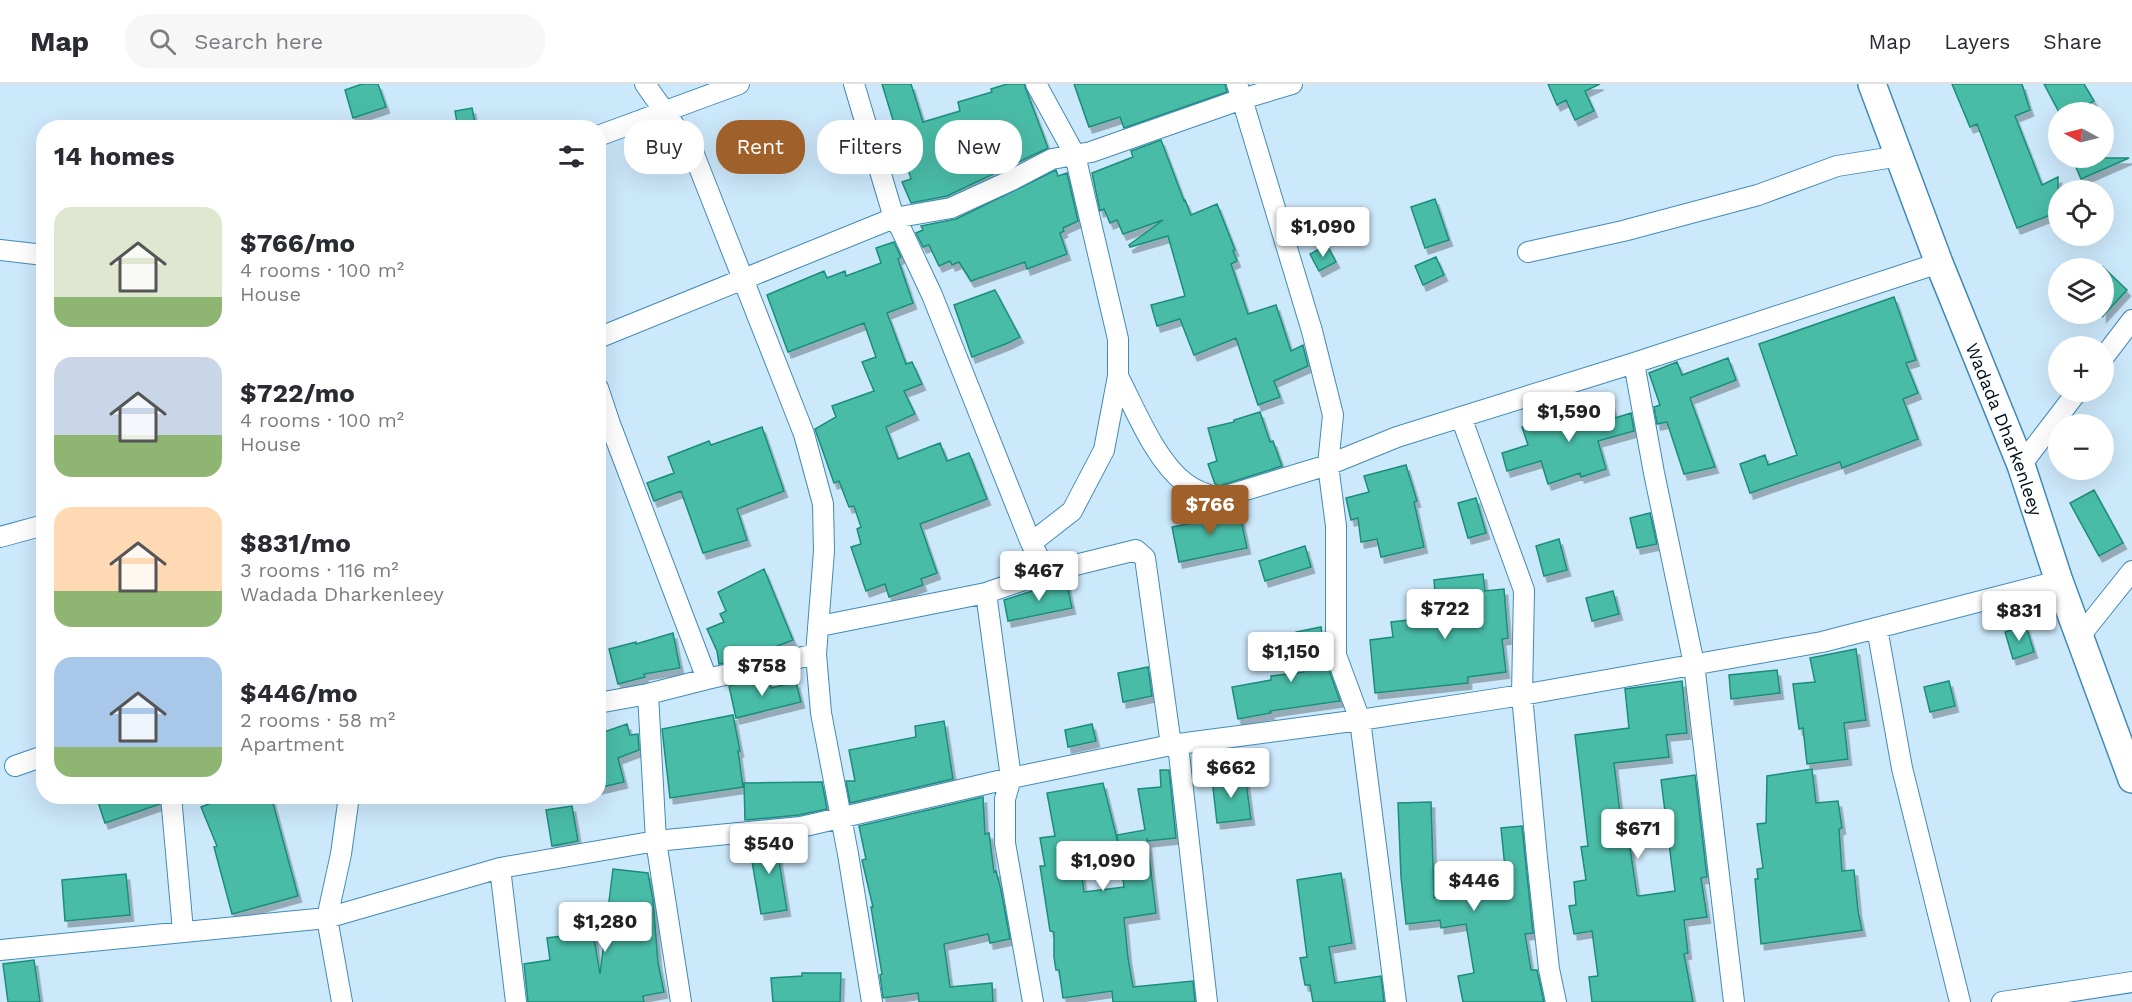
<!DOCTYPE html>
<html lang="en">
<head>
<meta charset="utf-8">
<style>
	body { margin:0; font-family:"Work Sans",sans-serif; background:#f7f7f7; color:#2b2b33; height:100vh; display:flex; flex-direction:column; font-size:22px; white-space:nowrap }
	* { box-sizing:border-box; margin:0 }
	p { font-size:20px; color:#7c7c81 }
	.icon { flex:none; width:33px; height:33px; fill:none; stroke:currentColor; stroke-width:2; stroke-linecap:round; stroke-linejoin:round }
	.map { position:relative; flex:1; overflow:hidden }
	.drawer { position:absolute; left:36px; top:36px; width:570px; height:684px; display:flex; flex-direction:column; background:#fff; border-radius:24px; box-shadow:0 6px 24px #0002 }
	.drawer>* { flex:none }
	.guide { position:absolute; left:624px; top:36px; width:570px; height:54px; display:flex; gap:12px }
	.needle { width:39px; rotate:277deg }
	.buttons { position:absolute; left:2048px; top:18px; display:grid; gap:12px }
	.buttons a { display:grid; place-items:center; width:66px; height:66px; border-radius:50%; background:#fff; box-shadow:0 6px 24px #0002; font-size:30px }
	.price { position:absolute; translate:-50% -51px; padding:0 14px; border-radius:6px; background:#fff; color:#222; font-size:20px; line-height:39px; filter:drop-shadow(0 2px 3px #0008) }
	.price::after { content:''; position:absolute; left:50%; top:36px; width:18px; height:14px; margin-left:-9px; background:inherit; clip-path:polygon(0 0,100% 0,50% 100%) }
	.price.on { background:#a06029; color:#fff }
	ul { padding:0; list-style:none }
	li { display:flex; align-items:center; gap:18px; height:150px; padding:0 18px }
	li span { display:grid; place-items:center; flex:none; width:168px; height:120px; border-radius:18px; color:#555 }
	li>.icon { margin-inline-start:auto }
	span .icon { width:72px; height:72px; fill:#fffc; stroke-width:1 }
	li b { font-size:26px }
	h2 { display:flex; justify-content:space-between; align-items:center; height:72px; padding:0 18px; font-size:26px }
	.tag { padding:0 21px; border-radius:24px; background:#fff; box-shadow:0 6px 24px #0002; font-size:21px; line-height:54px }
	.tag.on { background:#a06029; color:#fff }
	header { display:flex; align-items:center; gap:36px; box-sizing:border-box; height:84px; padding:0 30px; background:#fff; border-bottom:2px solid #e1e1e2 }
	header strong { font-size:28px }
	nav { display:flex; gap:33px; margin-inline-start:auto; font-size:21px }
	.search { width:420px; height:54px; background:#f7f7f7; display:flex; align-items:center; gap:15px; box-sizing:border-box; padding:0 21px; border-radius:24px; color:#7c7c81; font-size:22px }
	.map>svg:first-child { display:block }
	.building { fill:#49bca7; stroke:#1b8d7b; stroke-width:1.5; filter:url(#shadow) }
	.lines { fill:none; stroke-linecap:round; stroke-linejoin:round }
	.minor-casing { stroke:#428bb8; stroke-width:22 }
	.secondary-casing { stroke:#428bb8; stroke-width:30 }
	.minor { stroke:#fff; stroke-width:20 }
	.secondary { stroke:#fff; stroke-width:27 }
	.labels { text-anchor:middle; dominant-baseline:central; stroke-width:5; stroke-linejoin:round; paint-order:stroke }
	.street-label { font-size:18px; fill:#00101d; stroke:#e5f3fd }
</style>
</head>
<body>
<header>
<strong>Map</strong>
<div class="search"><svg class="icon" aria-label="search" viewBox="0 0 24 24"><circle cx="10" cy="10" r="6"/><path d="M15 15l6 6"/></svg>Search here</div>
<nav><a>Map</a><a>Layers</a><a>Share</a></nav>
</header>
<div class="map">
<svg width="2132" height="918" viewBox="0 0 2132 918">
	<defs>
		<filter id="shadow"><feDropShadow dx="3.5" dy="6" stdDeviation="0" flood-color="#0004"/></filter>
	</defs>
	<rect width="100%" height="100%" fill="#cce8fb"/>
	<!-- building -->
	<path class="building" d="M 362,0 L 378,0 L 386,23 L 353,34 L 345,6 Z
		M 882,0 L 911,0 L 923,38 L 960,27 L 958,18 L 992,8 L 991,5 L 1007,0 L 1024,0 L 1048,64 L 947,112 L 911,119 L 902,98 L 911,95 Z
		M 1074,0 L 1225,0 L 1227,8 L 1124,44 L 1120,33 L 1089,43 Z
		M 1548,0 L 1600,0 L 1585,7 L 1594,27 L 1575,36 L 1566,16 L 1557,21 Z
		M 1952,0 L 2022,0 L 2030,26 L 2015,32 L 2042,101 L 2058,93 L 2058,128 L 2017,144 L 1977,40 L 1970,43 Z
		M 2044,0 L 2084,0 L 2094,17 L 2073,28 L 2059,28 Z
		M 472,24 L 476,44 L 458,44 L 455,27 Z
		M 1161,56 L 1184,117 L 1185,116 L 1191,131 L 1217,120 L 1235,166 L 1233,167 L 1237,177 L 1231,180 L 1248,230 L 1276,221 L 1291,267 L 1303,261 L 1308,282 L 1274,297 L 1280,313 L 1258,321 L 1236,254 L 1194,271 L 1180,235 L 1157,242 L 1151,221 L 1185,212 L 1168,152 L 1130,163 L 1129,161 L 1163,136 L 1123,150 L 1117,136 L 1110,139 L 1104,125 L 1100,127 L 1092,89 L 1133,73 L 1131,67 Z
		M 2072,74 L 2129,74 L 2081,95 Z
		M 1056,86 L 1058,92 L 1067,89 L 1078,137 L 1063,144 L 1064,147 L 1060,149 L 1067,170 L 1027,185 L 1025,178 L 971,197 L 959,178 L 952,181 L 950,177 L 939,182 L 929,161 L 923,163 L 916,149 L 923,146 L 921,142 L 956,135 Z
		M 1435,115 L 1449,156 L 1425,164 L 1411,123 Z
		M 894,158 L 901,173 L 898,175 L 913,219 L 887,229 L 906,280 L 912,278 L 922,300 L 904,307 L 915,330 L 886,343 L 898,375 L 940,359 L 947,377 L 969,369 L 987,415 L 920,440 L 937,489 L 921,495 L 923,501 L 889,513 L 885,500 L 866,507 L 851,463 L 861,460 L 857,445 L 861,443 L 854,422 L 849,423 L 839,397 L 834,399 L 815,345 L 836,333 L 832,322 L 874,307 L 862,278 L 876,273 L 864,239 L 788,268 L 767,211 L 824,187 L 827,194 L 845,187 L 846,192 L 881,179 L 876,164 Z
		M 1327,161 L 1336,178 L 1319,187 L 1310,170 Z
		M 1436,173 L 1444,191 L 1423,201 L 1415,182 Z
		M 2103,183 L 2127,206 L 2103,232 Z
		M 995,206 L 1020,253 L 1008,259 L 972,273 L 954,221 Z
		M 1894,213 L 1916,276 L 1906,279 L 1918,309 L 1903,315 L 1918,355 L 1842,384 L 1840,378 L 1750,409 L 1740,380 L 1765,371 L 1768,381 L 1797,371 L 1759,260 Z
		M 1728,274 L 1736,296 L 1690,314 L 1715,383 L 1684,390 L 1667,338 L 1657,340 L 1654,323 L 1660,321 L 1649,289 L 1677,278 L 1682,291 Z
		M 1611,319 L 1615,334 L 1631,329 L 1634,347 L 1598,357 L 1606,385 L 1581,393 L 1580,389 L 1548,400 L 1541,377 L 1507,387 L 1502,369 L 1528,361 L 1522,343 Z
		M 1260,328 L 1270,358 L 1273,357 L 1282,382 L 1219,402 L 1215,400 L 1208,380 L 1217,377 L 1208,344 L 1234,338 L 1234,336 Z
		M 762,343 L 784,407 L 737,425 L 747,456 L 703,469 L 681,407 L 654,417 L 647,399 L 674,389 L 668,373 L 709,357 L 711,361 Z
		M 1406,381 L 1417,417 L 1414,418 L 1424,463 L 1381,473 L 1377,455 L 1361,458 L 1358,434 L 1351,436 L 1346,414 L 1369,408 L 1364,392 Z
		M 2094,406 L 2123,459 L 2099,472 L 2070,419 Z
		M 1476,414 L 1486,449 L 1468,454 L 1458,419 Z
		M 1238,421 L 1247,464 L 1179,478 L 1172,443 L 1226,432 L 1224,425 Z
		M 1650,429 L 1657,460 L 1637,464 L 1630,434 Z
		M 1559,455 L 1567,486 L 1544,492 L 1536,462 Z
		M 1305,462 L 1311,483 L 1265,497 L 1259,477 Z
		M 764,485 L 793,556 L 762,568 L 763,570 L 719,580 L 717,567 L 707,545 L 724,538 L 720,530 L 726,527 L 718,508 Z
		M 1483,490 L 1485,507 L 1504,505 L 1508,554 L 1502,555 L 1506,588 L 1468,593 L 1468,599 L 1375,609 L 1370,556 L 1393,553 L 1391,538 L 1437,533 L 1434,496 Z
		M 1066,496 L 1072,524 L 1008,537 L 1004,516 Z
		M 1613,507 L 1619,530 L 1592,537 L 1586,514 Z
		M 2026,542 L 2034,568 L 2013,575 L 2005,548 Z
		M 1321,543 L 1325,575 L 1340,617 L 1270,627 L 1271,629 L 1238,635 L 1232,603 L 1271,596 L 1271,592 L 1304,588 L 1296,548 Z
		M 673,549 L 680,584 L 644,590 L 645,593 L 618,600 L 609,565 L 636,558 L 636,560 Z
		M 1856,565 L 1866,636 L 1844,639 L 1848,675 L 1807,680 L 1803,644 L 1799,645 L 1793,600 L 1815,598 L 1810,574 Z
		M 1148,583 L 1152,612 L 1123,618 L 1118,589 Z
		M 1777,586 L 1780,609 L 1731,615 L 1729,591 Z
		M 768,593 L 771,604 L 796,598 L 801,618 L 736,634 L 729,602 Z
		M 1682,597 L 1687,649 L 1666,651 L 1669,673 L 1614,679 L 1622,745 L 1627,744 L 1637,811 L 1639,812 L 1675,807 L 1661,696 L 1695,691 L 1707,793 L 1701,794 L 1707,833 L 1684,836 L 1688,869 L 1684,870 L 1693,918 L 1592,918 L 1589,893 L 1598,892 L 1592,847 L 1574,850 L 1569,822 L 1576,821 L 1574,798 L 1586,796 L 1581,763 L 1588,762 L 1575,651 L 1629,644 L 1625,605 Z
		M 1949,597 L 1955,622 L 1930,628 L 1924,603 Z
		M 733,631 L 740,667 L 738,667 L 743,703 L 670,714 L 662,645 Z
		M 944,637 L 953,695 L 850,719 L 846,697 L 855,697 L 849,666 L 916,653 L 915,642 Z
		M 627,640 L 630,651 L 638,650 L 639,666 L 618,674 L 624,698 L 598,704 L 598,650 Z
		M 1092,640 L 1096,657 L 1068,663 L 1065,646 Z
		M 1812,685 L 1816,719 L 1838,717 L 1842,744 L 1839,745 L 1842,787 L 1854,786 L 1858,827 L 1862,846 L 1761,860 L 1755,795 L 1758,795 L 1757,785 L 1763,784 L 1757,740 L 1766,739 L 1767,692 Z
		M 1160,686 L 1169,686 L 1176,754 L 1147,757 L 1147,754 L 1156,829 L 1124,834 L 1128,874 L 1133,903 L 1193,897 L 1195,918 L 1113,918 L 1112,907 L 1063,914 L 1059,886 L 1056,886 L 1054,873 L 1054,848 L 1050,847 L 1040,782 L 1045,782 L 1040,754 L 1055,752 L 1047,709 L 1103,699 L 1119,763 L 1079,770 L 1084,808 L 1124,803 L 1117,751 L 1145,746 L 1138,705 L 1161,703 Z
		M 1245,691 L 1251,735 L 1217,739 L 1212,695 Z
		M 822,698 L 827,725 L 799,731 L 745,736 L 744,699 Z
		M 96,712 L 159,712 L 160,720 L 105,739 Z
		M 229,712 L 271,712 L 298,812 L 232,830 L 214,763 L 217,762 L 201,723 Z
		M 983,713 L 985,750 L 989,749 L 994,788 L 996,787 L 1001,806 L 1010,855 L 990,859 L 988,850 L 944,860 L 950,903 L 992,899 L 993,918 L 919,918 L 918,909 L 883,914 L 880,891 L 882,890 L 871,823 L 873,823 L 862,776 L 866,775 L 859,742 Z
		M 1431,718 L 1434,814 L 1507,804 L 1501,744 L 1522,742 L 1533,849 L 1525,850 L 1531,886 L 1537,886 L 1544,918 L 1463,918 L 1458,892 L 1474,889 L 1466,840 L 1441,844 L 1440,836 L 1406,840 L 1401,793 L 1398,719 Z
		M 572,722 L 578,757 L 552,762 L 546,726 Z
		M 795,756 L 796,764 L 777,765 L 787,826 L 761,830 L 749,760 Z
		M 613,785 L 648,789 L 653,816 L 658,879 L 664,908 L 643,912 L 644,918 L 528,918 L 524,880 L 550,876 L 547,854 L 593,848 L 600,890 Z
		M 1341,789 L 1352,859 L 1329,863 L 1335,899 L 1381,892 L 1384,918 L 1313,918 L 1310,901 L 1305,901 L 1300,874 L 1307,873 L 1297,796 Z
		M 126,790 L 130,831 L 65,837 L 62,796 Z
		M 34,876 L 40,918 L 8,918 L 3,880 Z
		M 802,889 L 841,889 L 840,918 L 773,918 L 771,894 L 802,892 Z"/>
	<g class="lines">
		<!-- minor casing -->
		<g class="minor-casing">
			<path id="minor" d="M 645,0 L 693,68 L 804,350 L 823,420 L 824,467 L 816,570 L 821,629 L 848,770 L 872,918
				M 1036,0 L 1075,71 L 1118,255 L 1118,292 L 1104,366 L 1072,427 L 1031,459 L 1047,488 L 1136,466 L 1145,474 L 1171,661
				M 1292,0 L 1242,15 L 1312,247 L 1333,331 L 1328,381 L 1336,442 L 1336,571 L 1360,636 L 1396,918
				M 598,52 L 739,0
				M 0,166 L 44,171
				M 1528,168 L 1623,147 L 1758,111 L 1837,82 L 1900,72
				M 598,254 L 894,134 L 854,0
				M 2103,274 L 2132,236
				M 1634,279 L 1654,389 L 1694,580 L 1734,918
				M 1118,292 C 1135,325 1155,376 1185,399 C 1195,407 1207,411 1219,414 L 1328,381 L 1397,353 L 1634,279 L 1939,179
				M 598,304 L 610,340 L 707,595 L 648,610 L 656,757 L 681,918
				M 1461,333 L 1524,506 L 1522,611 L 1537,774 L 1549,885 L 1556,918
				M 2021,381 L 2077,308
				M 0,453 L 44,441
				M 1031,459 L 932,211 L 901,145 L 894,134 L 951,124 L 1012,96 L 1052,75 L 1091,68 L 1242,15 L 1237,0
				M 986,509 L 1011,694 L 1005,715 L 1005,759 L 1033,918
				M 820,542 L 986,509 L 1047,488
				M 1877,544 L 1902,684 L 1960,918
				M 2080,552 L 2132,487
				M 707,595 L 816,570
				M 598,619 L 648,610
				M 1178,661 L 1207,918
				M 15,682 L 44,672
				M 171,712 L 183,847
				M 500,784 L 516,918
				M 0,866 L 327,834 L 500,784 L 656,757 L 801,743 L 1011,694 L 1171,661 L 1360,636 L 1522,611 L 1822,558 L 2059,497
				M 342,918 L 327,834 L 341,770 L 349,712
				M 2002,918 L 2132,898"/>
		</g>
		<!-- secondary casing -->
		<g class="secondary-casing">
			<g id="secondary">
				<path id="s1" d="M 1872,0 L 1939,179 L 2021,381 L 2059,497 L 2132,695"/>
			</g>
		</g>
		<!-- minor -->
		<use href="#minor" class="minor"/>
		<!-- secondary -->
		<use href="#secondary" class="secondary"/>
	</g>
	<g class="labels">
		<!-- street labels -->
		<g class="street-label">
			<text stroke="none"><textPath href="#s1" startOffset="370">Wadada Dharkenleey</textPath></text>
		</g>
	</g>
</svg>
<div class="buttons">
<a><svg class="needle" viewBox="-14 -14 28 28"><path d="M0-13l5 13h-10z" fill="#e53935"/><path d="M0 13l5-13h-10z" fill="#7c7c81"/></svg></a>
<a><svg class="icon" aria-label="locate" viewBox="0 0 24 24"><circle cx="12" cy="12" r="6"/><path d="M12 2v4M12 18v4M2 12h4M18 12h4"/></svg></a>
<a><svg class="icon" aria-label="layers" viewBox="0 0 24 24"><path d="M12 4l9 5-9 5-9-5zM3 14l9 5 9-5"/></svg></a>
<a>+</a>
<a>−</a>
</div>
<b class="price" style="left:1323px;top:174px">$1,090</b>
<b class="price" style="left:1569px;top:359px">$1,590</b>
<b class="price on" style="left:1210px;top:452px">$766</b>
<b class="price" style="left:1039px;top:518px">$467</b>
<b class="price" style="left:1445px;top:556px">$722</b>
<b class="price" style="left:2019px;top:558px">$831</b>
<b class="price" style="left:1291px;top:599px">$1,150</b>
<b class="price" style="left:762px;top:613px">$758</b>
<b class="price" style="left:1231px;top:715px">$662</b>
<b class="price" style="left:1638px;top:776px">$671</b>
<b class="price" style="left:769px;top:791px">$540</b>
<b class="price" style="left:1103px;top:808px">$1,090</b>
<b class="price" style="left:1474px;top:828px">$446</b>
<b class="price" style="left:605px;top:869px">$1,280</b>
<div class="guide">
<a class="tag">Buy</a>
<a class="tag on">Rent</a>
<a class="tag">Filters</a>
<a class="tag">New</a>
</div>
<section class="drawer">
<h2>14 homes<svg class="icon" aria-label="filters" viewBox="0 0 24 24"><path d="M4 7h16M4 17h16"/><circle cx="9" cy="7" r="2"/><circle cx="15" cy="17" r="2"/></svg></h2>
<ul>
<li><span style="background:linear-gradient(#dfe7d0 75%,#8fb573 0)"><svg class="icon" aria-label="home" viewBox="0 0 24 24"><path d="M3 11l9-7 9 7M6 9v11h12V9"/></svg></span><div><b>$766/mo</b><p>4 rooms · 100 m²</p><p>House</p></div></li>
<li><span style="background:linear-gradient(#c9d6e8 65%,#8fb573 0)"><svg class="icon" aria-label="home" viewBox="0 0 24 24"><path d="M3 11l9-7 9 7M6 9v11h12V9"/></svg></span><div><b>$722/mo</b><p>4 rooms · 100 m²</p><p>House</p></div></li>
<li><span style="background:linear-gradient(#ffd9b3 70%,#8fb573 0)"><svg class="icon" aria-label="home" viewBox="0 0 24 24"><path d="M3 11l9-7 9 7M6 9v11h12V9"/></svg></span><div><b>$831/mo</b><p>3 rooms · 116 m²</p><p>Wadada Dharkenleey</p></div></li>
<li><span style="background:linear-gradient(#a9c7e8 75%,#8fb573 0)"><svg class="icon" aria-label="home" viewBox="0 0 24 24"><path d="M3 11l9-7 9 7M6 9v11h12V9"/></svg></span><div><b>$446/mo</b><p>2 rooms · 58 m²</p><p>Apartment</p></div></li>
</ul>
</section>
</div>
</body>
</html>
